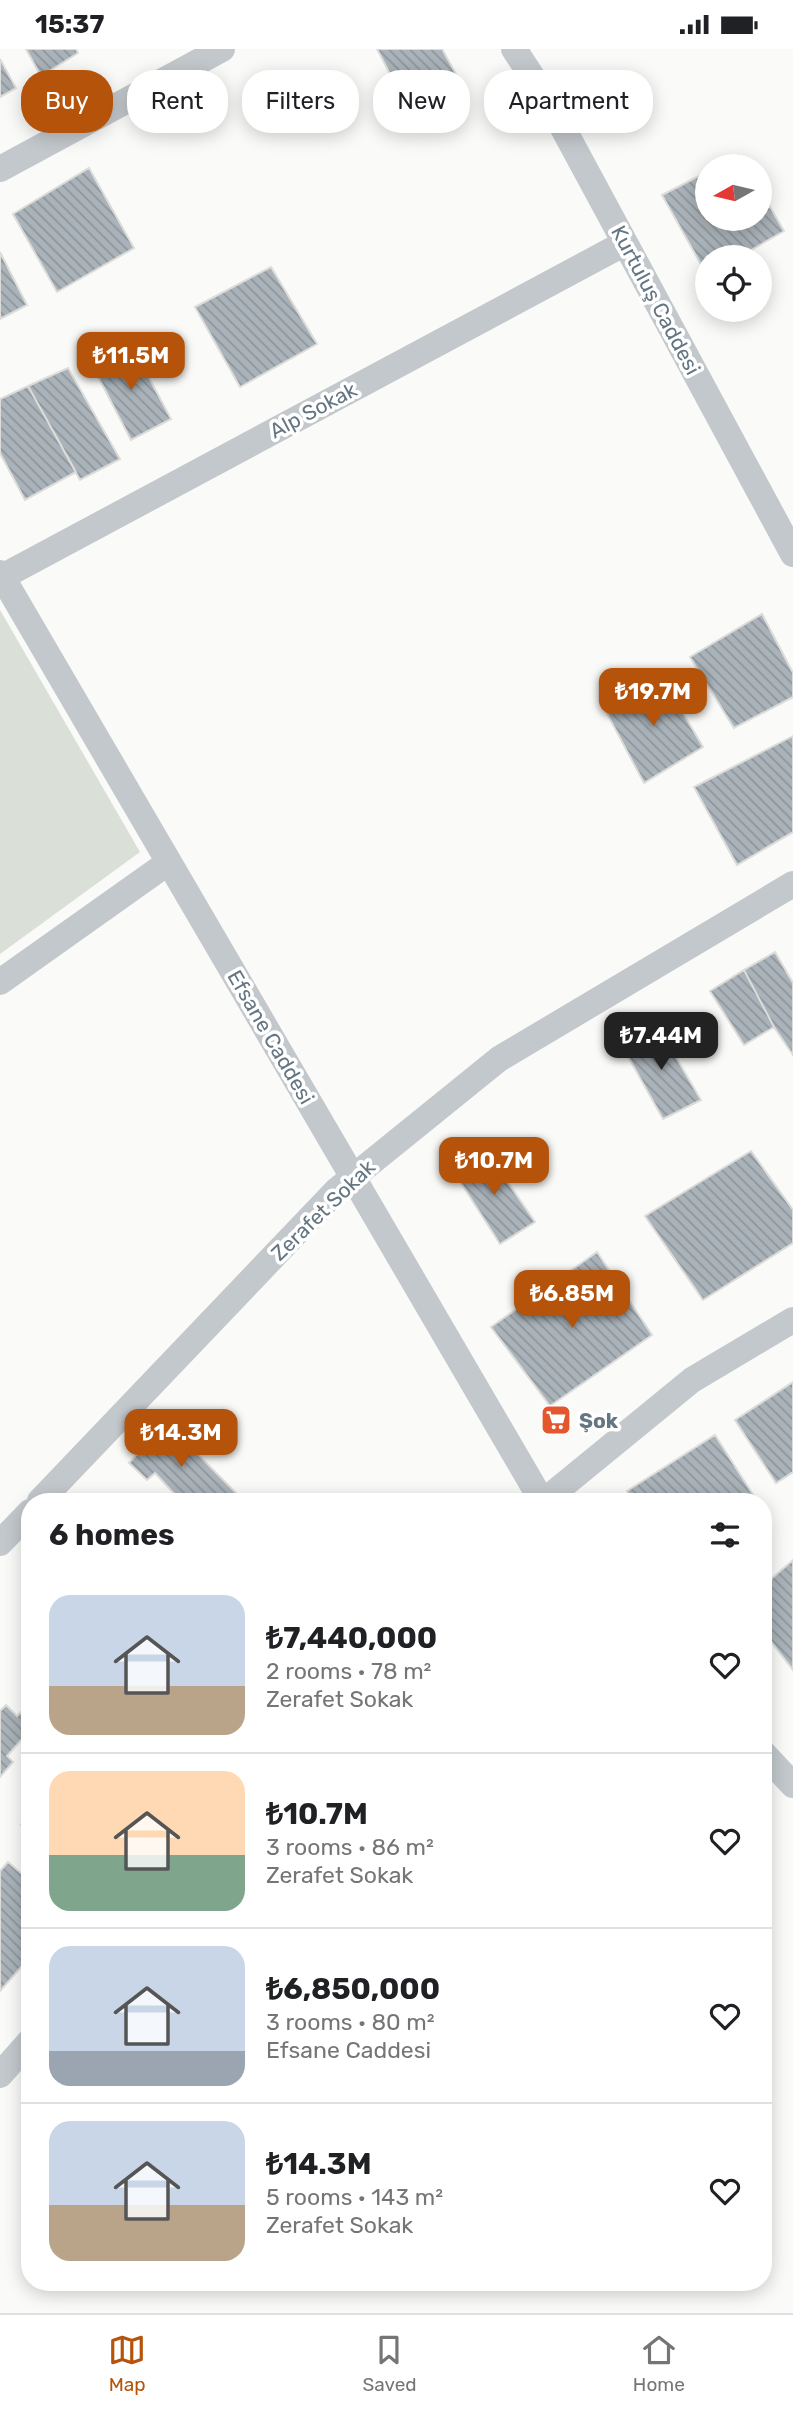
<!DOCTYPE html>
<html lang="en">
<head>
<meta charset="utf-8">
<style>
	body { margin:0; font-family:Rubik,sans-serif; background:#f6f6f6; color:#202124; height:100vh; display:flex; flex-direction:column; font-size:26px; white-space:nowrap }
	* { box-sizing:border-box; margin:0 }
	p { font-size:23px; color:#757577 }
	.icon { flex:none; width:38px; height:38px; fill:none; stroke:currentColor; stroke-width:2; stroke-linecap:round; stroke-linejoin:round }
	.map { position:relative; flex:1; overflow:hidden }
	.side { position:absolute; left:21px; top:1444px; width:751px; height:798px; display:flex; flex-direction:column; background:#fff; border-radius:28px; box-shadow:0 4px 18px #0003 }
	.side>* { flex:none }
	.top-card { position:absolute; left:21px; top:21px; width:752px; height:63px; display:flex; gap:14px }
	.needle { width:46px; rotate:262deg }
	.buttons { position:absolute; left:695px; top:105px; display:grid; gap:14px }
	.buttons a { display:grid; place-items:center; width:77px; height:77px; border-radius:50%; background:#fff; box-shadow:0 4px 18px #0003; font-size:35px }
	.price { position:absolute; translate:-50% -60px; padding:0 16px; border-radius:14px; background:#b45309; color:#fff; font-size:23px; line-height:46px; filter:drop-shadow(0 2px 4px #0008) }
	.price::after { content:''; position:absolute; left:50%; top:42px; width:21px; height:16px; margin-left:-10px; background:inherit; clip-path:polygon(0 0,100% 0,50% 100%) }
	.price.current { background:#222; color:#fff }
	ul { padding:0; list-style:none }
	li { display:flex; align-items:center; gap:21px; height:175px; padding:0 28px }
	li+li { border-top:2px solid #e0e0e0 }
	li span { display:grid; place-items:center; flex:none; width:196px; height:140px; border-radius:21px; color:#555 }
	li>.icon { margin-inline-start:auto }
	span .icon { width:84px; height:84px; fill:#fffc; stroke-width:1 }
	li b { font-size:30px }
	h2 { display:flex; justify-content:space-between; align-items:center; height:84px; padding:0 28px; font-size:30px }
	.chip { padding:0 24px; border-radius:28px; background:#fff; box-shadow:0 4px 18px #0003; font-size:24px; line-height:63px }
	.chip.current { background:#b45309; color:#fff }
	.status { display:flex; justify-content:space-between; align-items:center; height:49px; padding:0 35px; background:#fff; direction:ltr }
	.status svg { height:19px; fill:currentColor }
	.tab-bar { display:flex; justify-content:space-around; align-items:center; height:98px; border-top:2px solid #e0e0e0; background:#fff; font-size:19px; color:#757577 }
	.tab-bar a { display:grid; justify-items:center; gap:4px }
	.tab-bar .current { color:#b45309 }
	.map>svg:first-child { display:block }
	.park { fill:#dadfd7 }
	.building { fill:url(#building-back-hatch); stroke:#dcdcda; stroke-width:2 }
	.lines { fill:none; stroke-linecap:round; stroke-linejoin:round }
	.minor { stroke:#c3c8cc; stroke-width:26 }
	.labels { text-anchor:middle; dominant-baseline:central; stroke-width:7; stroke-linejoin:round; paint-order:stroke }
	.street-label { font-size:21px; fill:#657683; stroke:#fff }
	.poi-label { font-size:21px; font-weight:bold; fill:#657683; stroke:#fff; text-anchor:start }
</style>
</head>
<body>
<div class="status"><b>15:37</b><svg viewBox="0 0 49 12"><path d="M0 12V9h3v3zM5 12V6h3v6zM10 12V3h3v9zM15 12V0h3v12zM26 1h20v11H26zM47 4h2v5h-2z"/></svg></div>
<div class="map">
<svg width="793" height="2264" viewBox="0 0 793 2264">
	<defs>
		<pattern id="building-back-hatch" width="6" height="6" patternUnits="userSpaceOnUse" patternTransform="scale(1.75)"><rect width="6" height="6" fill="#aab3b9"/><path d="M-1 5l2 2M0 0l6 6M5-1l2 2" fill="none" stroke="#8e969c"/></pattern>
	</defs>
	<rect width="100%" height="100%" fill="#fafaf8"/>
	<!-- park -->
	<path class="park" d="M 0,561 L 140,803 L 0,905 Z"/>
	<!-- building -->
	<path class="building" d="M 26,0 L 76,0 L 78,4 L 41,27 Z
		M 377,0 L 442,0 L 466,43 L 414,70 Z
		M 0,10 L 16,39 L 0,48 Z
		M 739,106 L 746,117 L 718,117 Z
		M 89,119 L 134,199 L 57,243 L 13,165 Z
		M 707,123 L 707,170 L 760,170 L 760,141 L 784,182 L 739,208 L 707,208 L 707,226 L 662,146 Z
		M 0,203 L 27,256 L 0,270 Z
		M 271,218 L 317,295 L 240,338 L 195,258 Z
		M 130,293 L 171,370 L 131,391 L 92,316 Z
		M 68,319 L 120,410 L 80,431 L 28,337 Z
		M 28,337 L 76,423 L 25,451 L 0,404 L 0,350 Z
		M 762,565 L 793,624 L 793,648 L 734,679 L 690,608 Z
		M 660,625 L 703,698 L 644,734 L 603,657 Z
		M 793,687 L 793,783 L 737,816 L 694,738 Z
		M 775,903 L 793,934 L 793,1006 L 774,978 L 744,921 Z
		M 744,921 L 774,978 L 744,996 L 710,942 Z
		M 657,976 L 701,1051 L 663,1070 L 621,995 Z
		M 751,1102 L 793,1161 L 793,1194 L 703,1251 L 645,1167 Z
		M 487,1103 L 535,1173 L 500,1195 L 452,1120 Z
		M 597,1203 L 652,1286 L 550,1357 L 491,1278 Z
		M 793,1333 L 793,1423 L 776,1434 L 735,1371 Z
		M 166,1373 L 240,1448 L 236,1452 L 181,1452 L 155,1424 L 147,1431 L 129,1414 Z
		M 715,1386 L 757,1452 L 633,1452 L 627,1442 Z
		M 793,1511 L 793,1621 L 763,1582 L 763,1537 Z
		M 6,1656 L 17,1667 L 21,1663 L 30,1672 L 30,1681 L 7,1707 L 13,1713 L 0,1728 L 0,1662 Z
		M 30,1767 L 30,1783 L 21,1776 Z
		M 8,1813 L 23,1826 L 30,1819 L 30,1908 L 0,1942 L 0,1822 Z"/>
	<g class="lines">
		<!-- minor -->
		<path class="minor" d="M 514,0 L 550,55 L 793,505
			M 0,120 L 222,0
			M 0,524 L 542,1452
			M 0,529 L 625,194
			M 0,933 L 169,813
			M 40,1452 L 337,1141 L 499,1010 L 793,835
			M 544,1452 L 692,1331 L 793,1271
			M 0,1494 L 30,1463
			M 763,1704 L 793,1736
			M 0,2026 L 30,1992"/>
	</g>
	<!-- icons -->
	<defs>
		<g id="supermarket-square" transform="scale(1.575)"><rect x="-9" y="-9" width="18" height="18" rx="4" fill="#e4572e" stroke="#fff"/><path d="M-6-5.5h2.5l.6 2H6L4.5 2H-2.5L-4.4-4H-6ZM-1.5 3.2a1.3 1.3 0 1 0 .1 0ZM3 3.2a1.3 1.3 0 1 0 .1 0Z" fill="#fff"/></g>
	</defs>
	<g fill-rule="evenodd">
		<use href="#supermarket-square" x="556" y="1371"/>
	</g>
	<g class="labels">
		<!-- street labels -->
		<g class="street-label">
			<text transform="translate(656 251) rotate(62)">Kurtuluş Caddesi</text>
			<text transform="translate(313 361) rotate(-28)">Alp Sokak</text>
			<text transform="translate(271 988) rotate(60)">Efsane Caddesi</text>
			<text transform="translate(323 1161) rotate(-44)">Zerafet Sokak</text>
		</g>
		<!-- poi labels -->
		<g class="poi-label">
			<text x="579" y="1371">Şok</text>
		</g>
	</g>
</svg>
<div class="buttons">
<a><svg class="needle" viewBox="-14 -14 28 28"><path d="M0-13l5 13h-10z" fill="#e53935"/><path d="M0 13l5-13h-10z" fill="#757577"/></svg></a>
<a><svg class="icon" aria-label="locate" viewBox="0 0 24 24"><circle cx="12" cy="12" r="6"/><path d="M12 2v4M12 18v4M2 12h4M18 12h4"/></svg></a>
</div>
<b class="price" style="left:131px;top:343px">₺11.5M</b>
<b class="price" style="left:653px;top:679px">₺19.7M</b>
<b class="price current" style="left:661px;top:1023px">₺7.44M</b>
<b class="price" style="left:494px;top:1148px">₺10.7M</b>
<b class="price" style="left:572px;top:1281px">₺6.85M</b>
<b class="price" style="left:181px;top:1420px">₺14.3M</b>
<div class="top-card">
<a class="chip current">Buy</a>
<a class="chip">Rent</a>
<a class="chip">Filters</a>
<a class="chip">New</a>
<a class="chip">Apartment</a>
</div>
<section class="side">
<h2>6 homes<svg class="icon" aria-label="filters" viewBox="0 0 24 24"><path d="M4 7h16M4 17h16"/><circle cx="9" cy="7" r="2"/><circle cx="15" cy="17" r="2"/></svg></h2>
<ul>
<li><span style="background:linear-gradient(#c9d6e8 65%,#b9a48a 0)"><svg class="icon" aria-label="home" viewBox="0 0 24 24"><path d="M3 11l9-7 9 7M6 9v11h12V9"/></svg></span><div><b>₺7,440,000</b><p>2 rooms · 78 m²</p><p>Zerafet Sokak</p></div><svg class="icon" aria-label="heart" viewBox="0 0 24 24"><path d="M12 20l-8-8c-3-5 5-10 8-4 3-6 11-1 8 4z"/></svg></li>
<li><span style="background:linear-gradient(#ffd9b3 60%,#7fa58c 0)"><svg class="icon" aria-label="home" viewBox="0 0 24 24"><path d="M3 11l9-7 9 7M6 9v11h12V9"/></svg></span><div><b>₺10.7M</b><p>3 rooms · 86 m²</p><p>Zerafet Sokak</p></div><svg class="icon" aria-label="heart" viewBox="0 0 24 24"><path d="M12 20l-8-8c-3-5 5-10 8-4 3-6 11-1 8 4z"/></svg></li>
<li><span style="background:linear-gradient(#c9d6e8 75%,#9aa5b1 0)"><svg class="icon" aria-label="home" viewBox="0 0 24 24"><path d="M3 11l9-7 9 7M6 9v11h12V9"/></svg></span><div><b>₺6,850,000</b><p>3 rooms · 80 m²</p><p>Efsane Caddesi</p></div><svg class="icon" aria-label="heart" viewBox="0 0 24 24"><path d="M12 20l-8-8c-3-5 5-10 8-4 3-6 11-1 8 4z"/></svg></li>
<li><span style="background:linear-gradient(#c9d6e8 60%,#b9a48a 0)"><svg class="icon" aria-label="home" viewBox="0 0 24 24"><path d="M3 11l9-7 9 7M6 9v11h12V9"/></svg></span><div><b>₺14.3M</b><p>5 rooms · 143 m²</p><p>Zerafet Sokak</p></div><svg class="icon" aria-label="heart" viewBox="0 0 24 24"><path d="M12 20l-8-8c-3-5 5-10 8-4 3-6 11-1 8 4z"/></svg></li>
</ul>
</section>
</div>
<nav class="tab-bar">
<a class="current"><svg class="icon" aria-label="map" viewBox="0 0 24 24"><path d="M3 6l6-2 6 2 6-2v14l-6 2-6-2-6 2zM9 4v14M15 6v14"/></svg>Map</a>
<a><svg class="icon" aria-label="saved" viewBox="0 0 24 24"><path d="M7 4h10v16l-5-4-5 4z"/></svg>Saved</a>
<a><svg class="icon" aria-label="home" viewBox="0 0 24 24"><path d="M3 11l9-7 9 7M6 9v11h12V9"/></svg>Home</a>
</nav>
</body>
</html>
